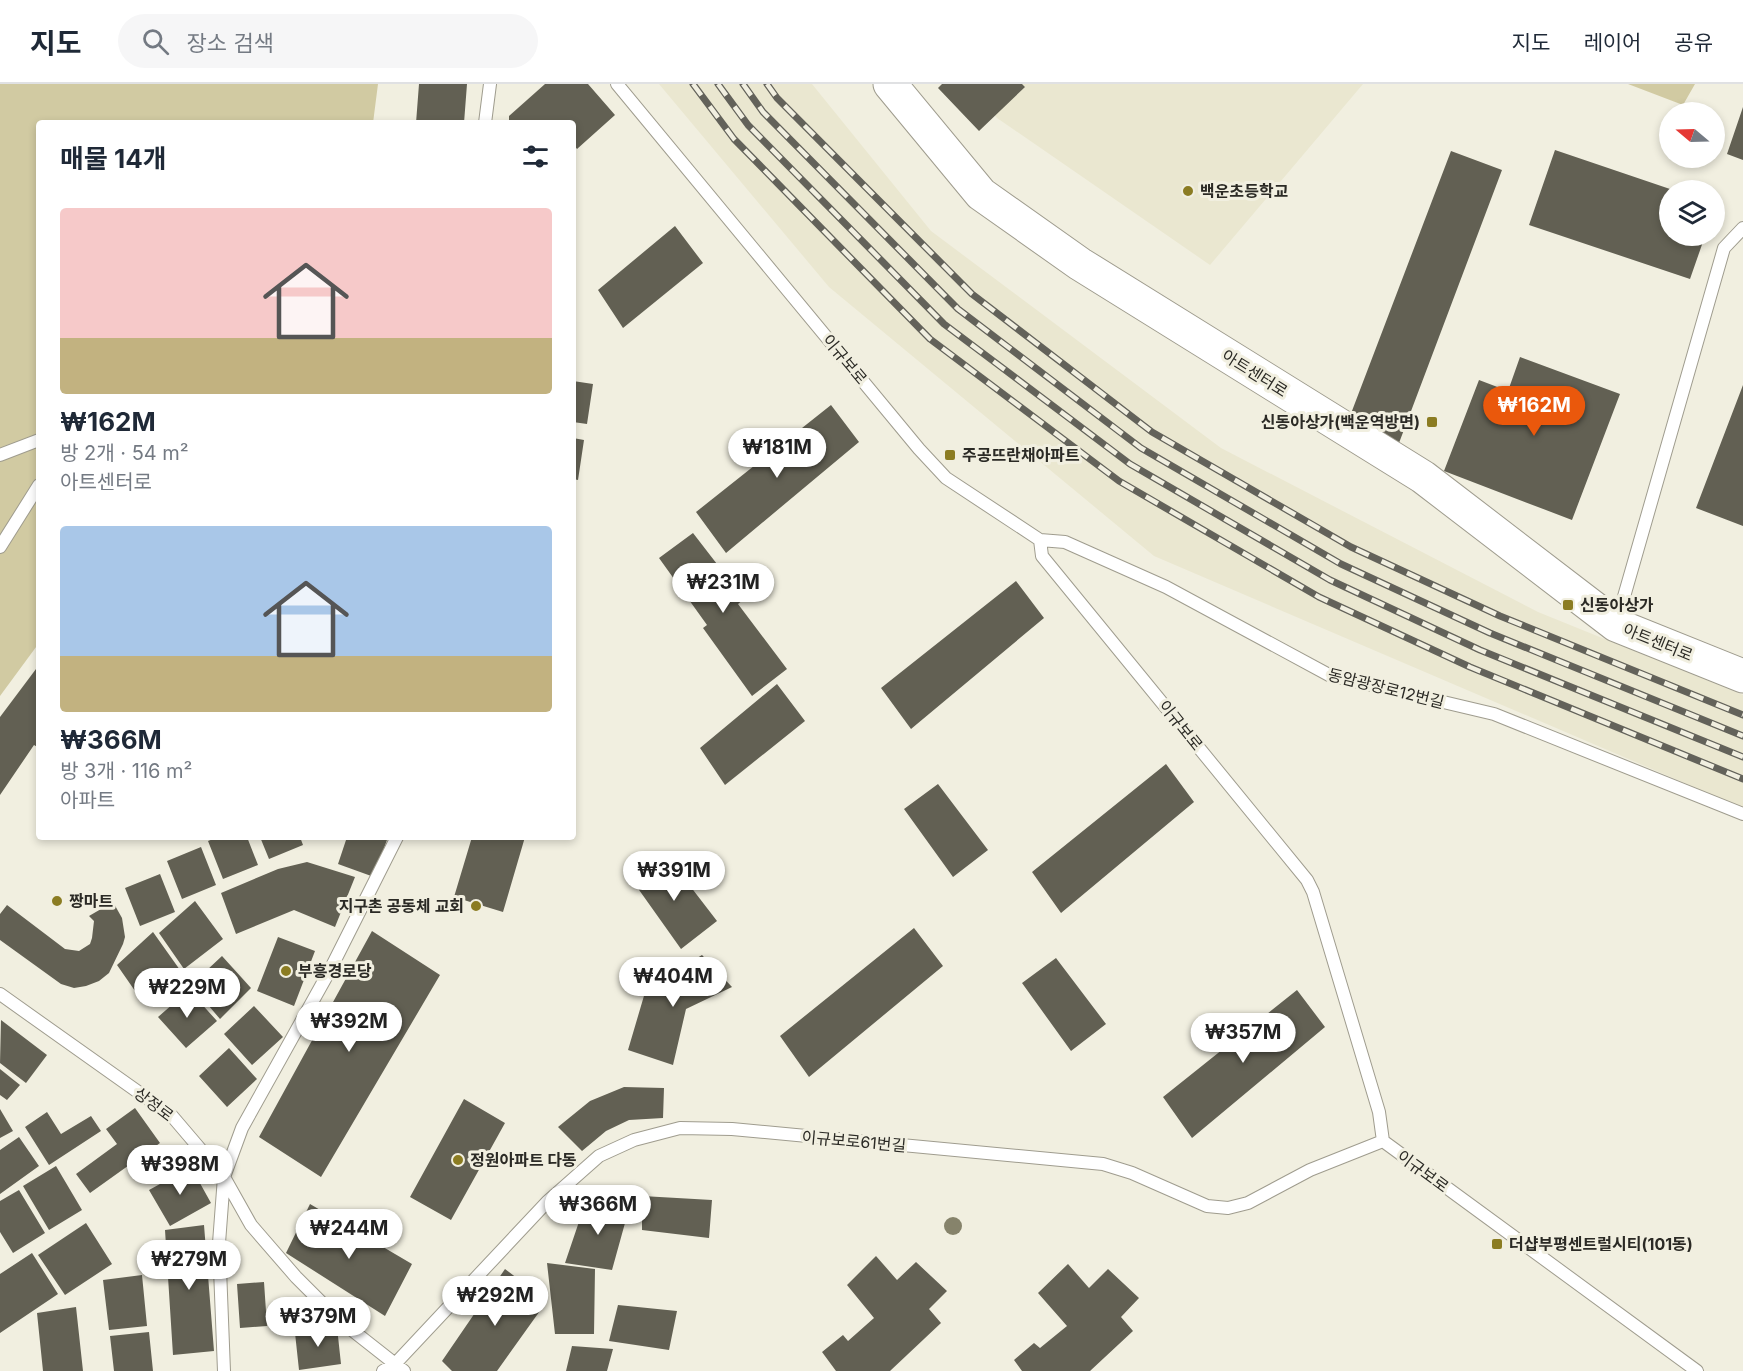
<!DOCTYPE html>
<html lang="ko">
<head>
<meta charset="utf-8">
<style>
	body { margin:0; font-family:Inter,"Noto Sans KR",sans-serif; background:#f6f6f7; color:#1f2937; height:100vh; display:flex; flex-direction:column; font-size:22px; white-space:nowrap }
	* { box-sizing:border-box; margin:0 }
	p { font-size:20px; color:#747a83 }
	.icon { flex:none; width:33px; height:33px; fill:none; stroke:currentColor; stroke-width:2; stroke-linecap:round; stroke-linejoin:round }
	.map { position:relative; flex:1; overflow:hidden }
	.panel { position:absolute; left:36px; top:36px; width:540px; height:720px; display:flex; flex-direction:column; background:#fff; border-radius:6px; box-shadow:0 3px 9px #0003 }
	.panel>* { flex:none }
	.needle { width:39px; rotate:289deg }
	.tools { position:absolute; left:1659px; top:18px; display:grid; gap:12px }
	.tools a { display:grid; place-items:center; width:66px; height:66px; border-radius:50%; background:#fff; box-shadow:0 3px 9px #0003; font-size:30px }
	.price { position:absolute; translate:-50% -51px; padding:0 14px; border-radius:21px; background:#fff; color:#222; font-size:20px; line-height:39px; filter:drop-shadow(0 2px 3px #0008) }
	.price::after { content:''; position:absolute; left:50%; top:36px; width:18px; height:14px; margin-left:-9px; background:inherit; clip-path:polygon(0 0,100% 0,50% 100%) }
	.price.on { background:#ea580c; color:#fff }
	ul { padding:0; list-style:none }
	li { display:grid; align-content:center; gap:12px; height:318px; padding:0 24px }
	li span { display:grid; place-items:center; height:186px; border-radius:6px; color:#555 }
	li>.icon { margin-inline-start:auto }
	span .icon { width:108px; height:108px; fill:#fffc; stroke-width:1 }
	li b { font-size:26px }
	h2 { display:flex; justify-content:space-between; align-items:center; height:72px; padding:0 24px; font-size:26px }
	header { display:flex; align-items:center; gap:36px; box-sizing:border-box; height:84px; padding:0 30px; background:#fff; border-bottom:2px solid #e0e1e3 }
	header strong { font-size:28px }
	nav { display:flex; gap:33px; margin-inline-start:auto; font-size:21px }
	.search { width:420px; height:54px; background:#f6f6f7; display:flex; align-items:center; gap:15px; box-sizing:border-box; padding:0 21px; border-radius:33px; color:#747a83; font-size:22px }
	.map>svg:first-child { display:block }
	.built { fill:#eae7d0 }
	.green { fill:#d1caa2 }
	.building { fill:#626053 }
	.lines { fill:none; stroke-linecap:round; stroke-linejoin:round }
	.lane-casing { stroke:#9f9c8e; stroke-width:14 }
	.secondary-casing { stroke:#9f9c8e; stroke-width:35 }
	.lane { stroke:#fff; stroke-width:12 }
	.secondary { stroke:#fff; stroke-width:33 }
	.rail-casing { stroke:#63625a; stroke-width:7 }
	.rail { stroke:#f1efe0; stroke-width:4.5; stroke-dasharray:14; stroke-linecap:butt }
	.tree { fill:#86836b }
	.poi-dot { fill:#8b7c22; stroke:#f1efe0; stroke-width:2 }
	.labels { text-anchor:middle; dominant-baseline:central; stroke-width:6; stroke-linejoin:round; paint-order:stroke }
	.poi-label { font-size:16px; font-weight:bold; fill:#2b2a25; stroke:#f1efe0; text-anchor:start }
	.street-label { font-size:16px; fill:#2b2a25; stroke:#f1efe0 }
</style>
</head>
<body>
<header>
<strong>지도</strong>
<div class="search"><svg class="icon" aria-label="search" viewBox="0 0 24 24"><circle cx="10" cy="10" r="6"/><path d="M15 15l6 6"/></svg>장소 검색</div>
<nav><a>지도</a><a>레이어</a><a>공유</a></nav>
</header>
<div class="map">
<svg width="1743" height="1287" viewBox="0 0 1743 1287">
	<rect width="100%" height="100%" fill="#f1efe0"/>
	<!-- built -->
	<path class="built" d="M 659,0 L 812,0 L 931,147 L 1221,364 L 1538,528 L 1743,611 L 1743,724 L 1154,472 L 829,203 Z
		M 965,0 L 1363,0 L 1210,181 L 997,34 Z"/>
	<!-- green -->
	<path class="green" d="M 0,0 L 378,0 L 373,39 L 39,39 L 39,559 L 0,612 Z
		M 1628,0 L 1695,0 L 1683,21 Z"/>
	<!-- building -->
	<path class="building" d="M 419,0 L 467,0 L 464,39 L 416,39 Z
		M 545,0 L 588,0 L 615,31 L 577,65 L 573,60 L 573,39 L 509,39 L 509,32 Z
		M 942,0 L 1022,0 L 1025,3 L 979,47 L 938,4 Z
		M 1743,23 L 1743,76 L 1727,70 Z
		M 1555,66 L 1670,105 L 1670,152 L 1705,152 L 1690,195 L 1529,141 Z
		M 1451,67 L 1502,86 L 1399,359 L 1347,340 Z
		M 675,142 L 703,179 L 623,244 L 598,206 Z
		M 1520,273 L 1620,310 L 1572,436 L 1444,387 L 1479,296 L 1508,307 Z
		M 573,297 L 593,300 L 587,340 L 573,338 Z
		M 1743,301 L 1743,442 L 1696,424 Z
		M 831,321 L 859,358 L 726,469 L 696,428 Z
		M 573,354 L 584,356 L 578,396 L 573,395 Z
		M 693,449 L 744,515 L 738,520 L 787,585 L 752,612 L 703,544 L 707,541 L 659,474 Z
		M 1016,497 L 1044,534 L 911,645 L 881,604 Z
		M 39,581 L 39,664 L 34,661 L 0,711 L 0,633 Z
		M 777,600 L 805,637 L 725,701 L 700,664 Z
		M 1166,680 L 1194,718 L 1061,829 L 1032,788 Z
		M 938,700 L 988,766 L 953,793 L 904,725 Z
		M 218,753 L 247,753 L 258,781 L 223,795 L 208,757 Z
		M 260,753 L 300,753 L 303,761 L 269,775 Z
		M 347,753 L 388,753 L 374,793 L 338,780 Z
		M 472,753 L 525,753 L 503,828 L 454,813 Z
		M 201,763 L 216,801 L 182,815 L 167,777 Z
		M 667,772 L 717,837 L 681,865 L 632,796 Z
		M 307,778 L 355,793 L 335,843 L 294,826 L 236,850 L 221,809 L 278,785 Z
		M 160,790 L 175,828 L 140,842 L 125,804 Z
		M 195,817 L 223,855 L 184,885 L 159,849 Z
		M 113,818 L 122,834 L 125,853 L 123,860 L 109,889 L 99,897 L 86,902 L 74,904 L 61,900 L 0,856 L 0,830 L 7,821 L 65,865 L 79,867 L 90,860 L 92,854 L 94,837 L 89,832 Z
		M 914,844 L 943,882 L 809,993 L 780,952 Z
		M 372,847 L 440,891 L 321,1093 L 259,1053 Z
		M 153,848 L 180,886 L 142,917 L 117,881 Z
		M 278,853 L 315,867 L 294,922 L 257,907 Z
		M 702,871 L 732,903 L 686,925 L 673,981 L 628,966 L 646,905 Z
		M 222,872 L 251,904 L 220,935 L 191,901 Z
		M 1056,874 L 1106,940 L 1071,967 L 1022,899 Z
		M 189,906 L 217,937 L 186,964 L 158,933 Z
		M 1297,906 L 1325,943 L 1192,1054 L 1163,1013 Z
		M 254,922 L 283,953 L 252,981 L 224,950 Z
		M 1,936 L 47,971 L 26,999 L 0,979 Z
		M 229,964 L 257,995 L 227,1023 L 199,992 Z
		M 0,985 L 20,1001 L 7,1016 L 0,1011 Z
		M 624,1003 L 664,1004 L 663,1034 L 629,1036 L 606,1047 L 582,1067 L 558,1043 L 590,1017 Z
		M 464,1015 L 505,1039 L 451,1136 L 410,1113 Z
		M 135,1024 L 160,1059 L 90,1109 L 76,1090 L 117,1060 L 106,1045 Z
		M 0,1025 L 13,1047 L 0,1054 Z
		M 47,1028 L 61,1050 L 91,1032 L 101,1047 L 49,1081 L 25,1043 Z
		M 19,1053 L 39,1082 L 0,1110 L 0,1066 Z
		M 56,1082 L 82,1126 L 49,1146 L 23,1102 Z
		M 191,1083 L 211,1119 L 170,1142 L 149,1106 Z
		M 19,1106 L 45,1149 L 13,1169 L 0,1148 L 0,1117 Z
		M 642,1112 L 712,1116 L 709,1154 L 642,1146 Z
		M 310,1120 L 412,1180 L 385,1232 L 286,1169 Z
		M 585,1120 L 630,1121 L 612,1186 L 565,1179 Z
		M 86,1139 L 112,1180 L 65,1211 L 38,1171 Z
		M 204,1141 L 214,1267 L 173,1271 L 165,1146 Z
		M 32,1169 L 58,1210 L 0,1249 L 0,1190 Z
		M 876,1172 L 897,1196 L 916,1178 L 947,1207 L 929,1225 L 941,1239 L 890,1287 L 836,1287 L 822,1268 L 843,1251 L 848,1257 L 874,1234 L 847,1201 Z
		M 547,1179 L 595,1185 L 594,1250 L 555,1250 Z
		M 1068,1180 L 1089,1204 L 1108,1185 L 1139,1214 L 1121,1233 L 1133,1247 L 1090,1287 L 1022,1287 L 1014,1276 L 1034,1259 L 1040,1264 L 1067,1242 L 1038,1209 Z
		M 505,1185 L 547,1217 L 497,1287 L 452,1287 L 442,1277 Z
		M 142,1191 L 147,1242 L 109,1246 L 103,1196 Z
		M 264,1198 L 267,1242 L 240,1244 L 237,1200 Z
		M 618,1221 L 677,1227 L 669,1266 L 609,1257 Z
		M 76,1223 L 83,1287 L 43,1287 L 37,1229 Z
		M 337,1243 L 341,1280 L 299,1286 L 295,1249 Z
		M 149,1248 L 153,1287 L 114,1287 L 110,1252 Z
		M 572,1262 L 613,1265 L 607,1287 L 566,1287 Z"/>
	<g class="lines">
		<!-- lane casing -->
		<g class="lane-casing">
			<path id="lane" d="M 617,0 L 919,365 L 946,394 L 1040,456 L 1065,458 L 1166,503 L 1329,591 L 1494,630 L 1743,730
				M 485,39 L 490,0
				M 0,371 L 39,356
				M 1040,456 L 1042,472 L 1307,796 L 1313,808 L 1379,1028 L 1383,1057 L 1697,1287
				M 0,463 L 39,401
				M 1617,537 L 1724,164 L 1743,144
				M 0,910 L 172,1032 L 224,1093 L 251,1141 L 296,1193 L 338,1235 L 404,1287
				M 224,1287 L 219,1159 L 224,1093 L 242,1044 L 330,886 L 397,753
				M 383,1287 L 395,1280 L 547,1118 L 599,1072 L 634,1056 L 680,1044 L 732,1045 L 1103,1080 L 1132,1089 L 1207,1122 L 1228,1124 L 1248,1119 L 1310,1086 L 1383,1057"/>
		</g>
		<!-- secondary casing -->
		<g class="secondary-casing">
			<path id="secondary" d="M 890,0 L 981,110 L 1080,180 L 1423,393 L 1616,541 L 1743,592"/>
		</g>
		<!-- lane -->
		<use href="#lane" class="lane"/>
		<!-- secondary -->
		<use href="#secondary" class="secondary"/>
		<!-- rail casing -->
		<g class="rail-casing">
			<path id="rail" d="M 693,0 L 734,55 L 930,255 L 1119,397 L 1319,513 L 1470,583 L 1743,695
				M 718,0 L 748,41 L 944,240 L 1130,380 L 1330,496 L 1480,566 L 1743,673
				M 743,0 L 763,28 L 958,225 L 1141,364 L 1341,480 L 1490,549 L 1743,652
				M 767,0 L 777,14 L 972,210 L 1152,348 L 1351,463 L 1500,532 L 1743,631"/>
		</g>
		<!-- rail -->
		<use href="#rail" class="rail"/>
	</g>
	<!-- trees -->
	<circle class="tree" cx="953" cy="1142" r="9"/>
	<!-- markers -->
	<g class="poi-dot">
		<circle cx="1188" cy="107" r="6"/>
		<rect x="1426" y="332" width="12" height="12" rx="3"/>
		<rect x="944" y="365" width="12" height="12" rx="3"/>
		<rect x="1562" y="515" width="12" height="12" rx="3"/>
		<circle cx="57" cy="817" r="6"/>
		<circle cx="476" cy="822" r="6"/>
		<circle cx="286" cy="887" r="6"/>
		<circle cx="458" cy="1076" r="6"/>
		<rect x="1491" y="1154" width="12" height="12" rx="3"/>
	</g>
	<g class="labels">
		<!-- poi labels -->
		<g class="poi-label">
			<text x="1200" y="107">백운초등학교</text>
			<text x="1420" y="338" text-anchor="end">신동아상가(백운역방면)</text>
			<text x="962" y="371">주공뜨란채아파트</text>
			<text x="1580" y="521">신동아상가</text>
			<text x="69" y="817">짱마트</text>
			<text x="464" y="822" text-anchor="end">지구촌 공동체 교회</text>
			<text x="298" y="887">부흥경로당</text>
			<text x="470" y="1076">정원아파트 다동</text>
			<text x="1509" y="1160">더샵부평센트럴시티(101동)</text>
		</g>
		<!-- street labels -->
		<g class="street-label">
			<text transform="translate(845 275) rotate(50)">이규보로</text>
			<text transform="translate(1255 289) rotate(32)">아트센터로</text>
			<text transform="translate(1658 558) rotate(22)">아트센터로</text>
			<text transform="translate(1386 604) rotate(14)">동암광장로12번길</text>
			<text transform="translate(1181 641) rotate(51)">이규보로</text>
			<text transform="translate(154 1020) rotate(37)">상정로</text>
			<text transform="translate(854 1057) rotate(5)">이규보로61번길</text>
			<text transform="translate(1423 1087) rotate(36)">이규보로</text>
		</g>
	</g>
</svg>
<div class="tools">
<a><svg class="needle" viewBox="-14 -14 28 28"><path d="M0-13l5 13h-10z" fill="#e53935"/><path d="M0 13l5-13h-10z" fill="#747a83"/></svg></a>
<a><svg class="icon" aria-label="layers" viewBox="0 0 24 24"><path d="M12 4l9 5-9 5-9-5zM3 14l9 5 9-5"/></svg></a>
</div>
<b class="price on" style="left:1534px;top:353px">₩162M</b>
<b class="price" style="left:777px;top:395px">₩181M</b>
<b class="price" style="left:723px;top:530px">₩231M</b>
<b class="price" style="left:674px;top:818px">₩391M</b>
<b class="price" style="left:673px;top:924px">₩404M</b>
<b class="price" style="left:187px;top:935px">₩229M</b>
<b class="price" style="left:349px;top:969px">₩392M</b>
<b class="price" style="left:1243px;top:980px">₩357M</b>
<b class="price" style="left:180px;top:1112px">₩398M</b>
<b class="price" style="left:598px;top:1152px">₩366M</b>
<b class="price" style="left:349px;top:1176px">₩244M</b>
<b class="price" style="left:189px;top:1207px">₩279M</b>
<b class="price" style="left:495px;top:1243px">₩292M</b>
<b class="price" style="left:318px;top:1264px">₩379M</b>
<section class="panel">
<h2>매물 14개<svg class="icon" aria-label="filters" viewBox="0 0 24 24"><path d="M4 7h16M4 17h16"/><circle cx="9" cy="7" r="2"/><circle cx="15" cy="17" r="2"/></svg></h2>
<ul>
<li><span style="background:linear-gradient(#f6c9c9 70%,#c2b280 0)"><svg class="icon" aria-label="home" viewBox="0 0 24 24"><path d="M3 11l9-7 9 7M6 9v11h12V9"/></svg></span><div><b>₩162M</b><p>방 2개 · 54 m²</p><p>아트센터로</p></div></li>
<li><span style="background:linear-gradient(#a9c7e8 70%,#c2b280 0)"><svg class="icon" aria-label="home" viewBox="0 0 24 24"><path d="M3 11l9-7 9 7M6 9v11h12V9"/></svg></span><div><b>₩366M</b><p>방 3개 · 116 m²</p><p>아파트</p></div></li>
</ul>
</section>
</div>
</body>
</html>
